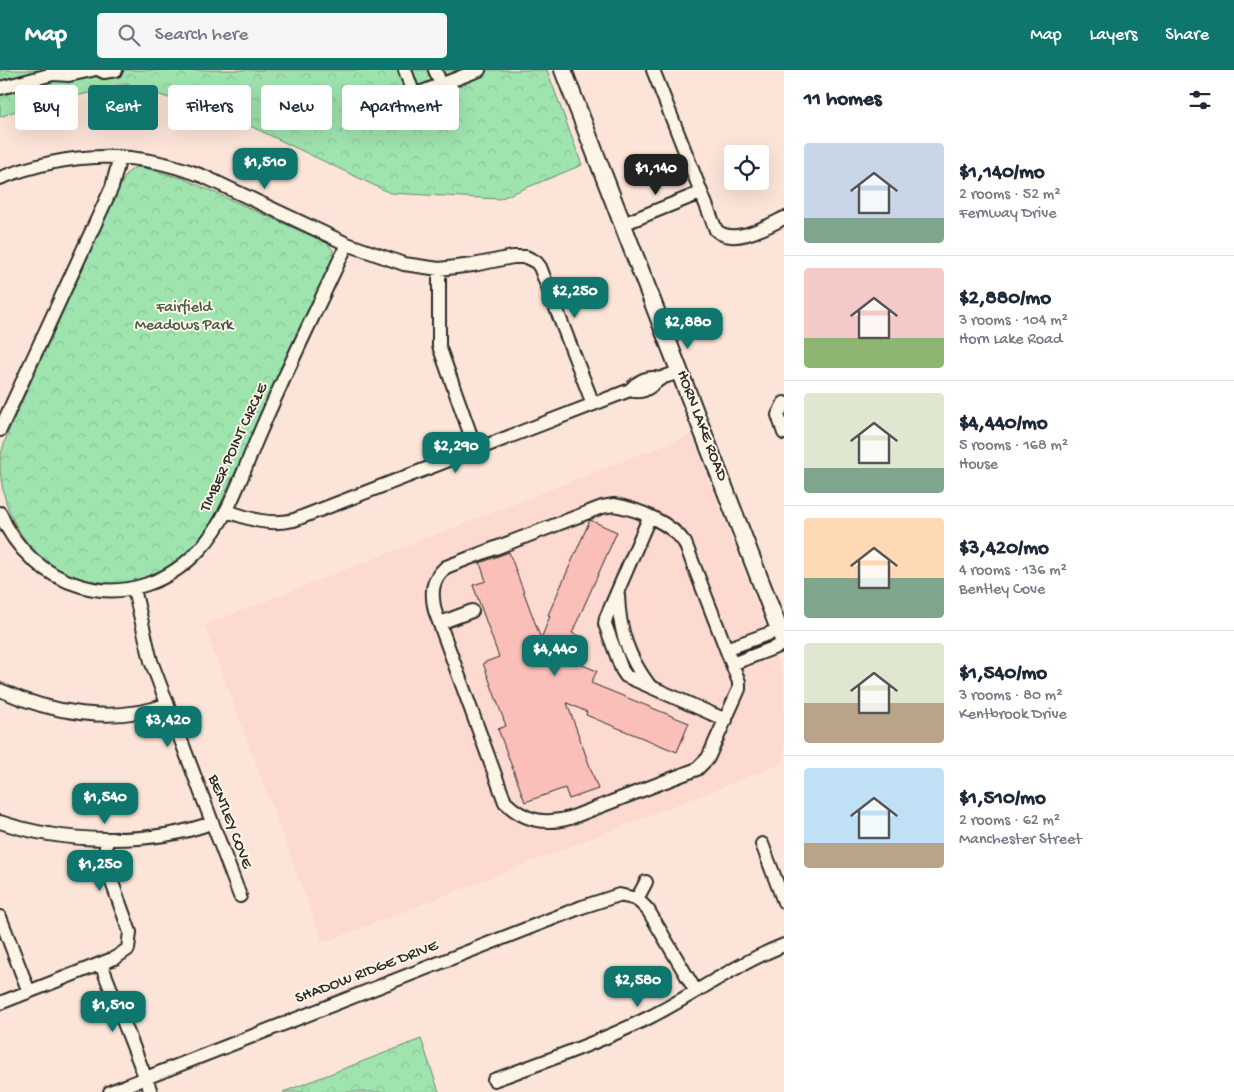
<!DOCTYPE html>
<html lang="en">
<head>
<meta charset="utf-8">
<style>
	body { margin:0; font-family:"Gochi Hand",sans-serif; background:#f6f6f7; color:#1f2937; height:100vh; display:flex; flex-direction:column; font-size:19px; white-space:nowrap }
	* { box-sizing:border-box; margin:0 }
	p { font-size:16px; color:#747a83 }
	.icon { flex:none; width:28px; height:28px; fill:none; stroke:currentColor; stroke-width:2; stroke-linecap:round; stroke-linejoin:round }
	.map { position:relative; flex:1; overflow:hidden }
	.drawer { display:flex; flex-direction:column; background:#fff; width:450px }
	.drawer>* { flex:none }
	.guide { position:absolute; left:15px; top:15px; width:475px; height:45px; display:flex; gap:10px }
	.fabs { position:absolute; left:724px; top:75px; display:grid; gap:10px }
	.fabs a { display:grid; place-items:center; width:45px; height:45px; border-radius:5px; background:#fff; box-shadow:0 5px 20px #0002; font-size:25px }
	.price { position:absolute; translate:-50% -42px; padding:0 11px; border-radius:10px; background:#0f766e; color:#fff; font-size:16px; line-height:32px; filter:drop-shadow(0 1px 2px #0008) }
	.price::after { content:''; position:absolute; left:50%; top:30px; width:15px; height:11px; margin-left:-8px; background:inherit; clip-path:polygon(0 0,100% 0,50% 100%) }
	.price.active { background:#222; color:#fff }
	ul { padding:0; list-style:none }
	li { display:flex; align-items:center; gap:15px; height:125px; padding:0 20px }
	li+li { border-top:1px solid #e0e1e3 }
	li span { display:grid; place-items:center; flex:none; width:140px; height:100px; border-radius:5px; color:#555 }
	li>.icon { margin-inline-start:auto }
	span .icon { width:60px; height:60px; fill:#fffc; stroke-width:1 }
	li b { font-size:21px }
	h2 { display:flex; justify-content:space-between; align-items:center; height:60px; padding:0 20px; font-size:21px }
	.tag { padding:0 18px; border-radius:5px; background:#fff; box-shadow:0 5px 20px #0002; font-size:18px; line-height:45px }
	.tag.active { background:#0f766e; color:#fff }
	header { display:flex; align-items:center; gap:30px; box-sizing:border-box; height:70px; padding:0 25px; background:#0f766e; color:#fff }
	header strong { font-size:24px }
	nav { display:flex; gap:28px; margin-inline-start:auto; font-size:18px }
	.search { width:350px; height:45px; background:#f6f6f7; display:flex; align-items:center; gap:12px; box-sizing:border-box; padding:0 18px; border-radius:5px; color:#747a83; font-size:19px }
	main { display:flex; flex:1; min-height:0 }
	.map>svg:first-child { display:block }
	.built { fill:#fcdacf }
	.park { fill:url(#park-crowns); stroke:#65886d }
	.building { fill:#fbbfba; stroke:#2b2b2b }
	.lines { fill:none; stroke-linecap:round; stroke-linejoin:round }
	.minor-casing { stroke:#2b2b2b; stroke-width:16 }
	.major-casing { stroke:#2b2b2b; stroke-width:20 }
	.minor { stroke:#fcf5e5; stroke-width:12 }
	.major { stroke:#fcf5e5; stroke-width:16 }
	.labels { text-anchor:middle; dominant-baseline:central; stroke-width:4; stroke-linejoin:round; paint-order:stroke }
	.park-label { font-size:16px; fill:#48594c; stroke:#fcf5e5 }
	.street-label { font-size:16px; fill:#2b2b2b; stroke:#fcf5e5 }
</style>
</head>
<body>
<header>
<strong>Map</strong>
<div class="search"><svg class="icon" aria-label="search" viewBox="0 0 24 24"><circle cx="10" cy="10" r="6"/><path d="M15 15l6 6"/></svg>Search here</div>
<nav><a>Map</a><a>Layers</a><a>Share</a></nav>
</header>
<main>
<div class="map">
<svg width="784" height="1022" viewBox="0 0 784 1022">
	<defs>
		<pattern id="park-crowns" width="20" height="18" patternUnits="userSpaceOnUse" patternTransform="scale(1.25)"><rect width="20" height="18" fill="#9fe4af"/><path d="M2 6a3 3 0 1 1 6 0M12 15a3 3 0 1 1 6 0" fill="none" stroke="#89c497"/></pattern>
	</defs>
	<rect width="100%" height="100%" fill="#fce5d8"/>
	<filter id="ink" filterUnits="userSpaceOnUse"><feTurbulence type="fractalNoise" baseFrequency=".02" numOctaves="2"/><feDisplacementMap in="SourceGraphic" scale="10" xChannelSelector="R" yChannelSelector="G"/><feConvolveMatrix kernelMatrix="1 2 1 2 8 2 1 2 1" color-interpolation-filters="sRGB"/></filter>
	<g filter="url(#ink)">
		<!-- built -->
		<path class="built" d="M 692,364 L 784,607 L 784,693 L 323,873 L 204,555 Z"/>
		<!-- park -->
		<path class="park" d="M 0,0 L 547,0 L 582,95 L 499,129 L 390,123 L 240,51 L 126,14 L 18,40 L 0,47 Z
			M 140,97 L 182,108 L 327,173 L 333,180 L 333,191 L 206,465 C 198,476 189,483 178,491 C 171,496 164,503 157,507 C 150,510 141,510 134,512 C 62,528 0,467 0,392 C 1,381 5,371 9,360 L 126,104 L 134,98 Z
			M 421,969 L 439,1022 L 283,1022 Z"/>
		<!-- building -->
		<path class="building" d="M 590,450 L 617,462 L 572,563 L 583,568 L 576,584 L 580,594 L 597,601 L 591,613 L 689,653 L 677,682 L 586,645 L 587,642 L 567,633 L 598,719 L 569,729 L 565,718 L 525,732 L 498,659 L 506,656 L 483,593 L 499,587 L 473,515 L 486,511 L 480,493 L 509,482 L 541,569 L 550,546 L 548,545 Z"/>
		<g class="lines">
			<!-- minor casing -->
			<g class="minor-casing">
				<path id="minor" d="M 100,0 L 104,2 L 116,0
					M 405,0 L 414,25 L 479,0
					M 435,0 L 441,14
					M 653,0 L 716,160 C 733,176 766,157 784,148
					M 0,18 L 53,4 L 69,5 L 92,0
					M 0,108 C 71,81 134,79 205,107 L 347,174 L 404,194 L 439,199 L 473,195 L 513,187 L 526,187 L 536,192 L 540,197 L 593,334
					M 623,154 L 700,123
					M 439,199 L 439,276 L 476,380
					M 630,320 C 638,311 648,306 660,309
					M 784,333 L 778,345 L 784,363
					M 0,360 L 112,117 L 120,87
					M 614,435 C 638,439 671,453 685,473 L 739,612 L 739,619 L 708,688 L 697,699 L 570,748 C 545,755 524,751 505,732 L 435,541 C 431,523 431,510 446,497 L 602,437 Z
					M 227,441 C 249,449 270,456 294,450 L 630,320 C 645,324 649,317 660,309 C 665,306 674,304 680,302
					M 0,443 C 15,479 43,505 81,516 C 124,529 170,512 200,479 C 227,451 242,405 257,369 C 285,303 317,239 347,174
					M 649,448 L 606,548 L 605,554 L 622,600 L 626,606 L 726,650
					M 134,519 L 151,591 L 240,826
					M 618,525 C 619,560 628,587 649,615
					M 440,553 L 472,541
					M 726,579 L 779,560
					M 732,594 L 784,574
					M 0,620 C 51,643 112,654 166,635
					M 0,752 C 62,773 150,776 211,753
					M 762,774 L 784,832
					M 637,829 L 648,840 L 695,920
					M 0,847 L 29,922
					M 101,894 L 151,1022
					M 0,933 L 115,888 L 128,879 L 130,862 L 106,796 L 106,769
					M 494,1010 C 546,991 600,972 650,947 C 695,924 736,894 784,875
					M 110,1022 L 582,837 L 619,825 L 637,829 L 646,812"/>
			</g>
			<!-- major casing -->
			<g class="major-casing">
				<path id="major" d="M 563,0 L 784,572"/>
			</g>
			<!-- minor -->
			<use href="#minor" class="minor"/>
			<!-- major -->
			<use href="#major" class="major"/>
		</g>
	</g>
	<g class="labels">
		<!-- park labels -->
		<g class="park-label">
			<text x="184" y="238">Fairfield<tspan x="184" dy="18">Meadows Park</tspan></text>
		</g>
		<!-- street labels -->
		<g class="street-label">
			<text transform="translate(701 356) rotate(69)">HORN LAKE ROAD</text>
			<text transform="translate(235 378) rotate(-65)">TIMBER POINT CIRCLE</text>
			<text transform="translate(229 752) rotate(69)">BENTLEY COVE</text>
			<text transform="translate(367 903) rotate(-21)">SHADOW RIDGE DRIVE</text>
		</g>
	</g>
</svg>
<div class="fabs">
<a><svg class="icon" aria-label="locate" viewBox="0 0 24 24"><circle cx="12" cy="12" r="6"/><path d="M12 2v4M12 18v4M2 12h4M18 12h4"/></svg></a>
</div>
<b class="price" style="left:265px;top:120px">$1,510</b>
<b class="price active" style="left:656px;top:126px">$1,140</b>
<b class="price" style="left:575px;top:249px">$2,250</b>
<b class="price" style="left:688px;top:280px">$2,880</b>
<b class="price" style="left:456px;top:404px">$2,290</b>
<b class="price" style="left:555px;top:607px">$4,440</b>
<b class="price" style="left:168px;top:678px">$3,420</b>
<b class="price" style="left:105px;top:755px">$1,540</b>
<b class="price" style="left:100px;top:822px">$1,250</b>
<b class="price" style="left:638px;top:938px">$2,580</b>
<b class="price" style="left:113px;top:963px">$1,510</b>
<div class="guide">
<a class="tag">Buy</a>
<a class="tag active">Rent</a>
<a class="tag">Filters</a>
<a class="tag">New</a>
<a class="tag">Apartment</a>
</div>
</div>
<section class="drawer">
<h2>11 homes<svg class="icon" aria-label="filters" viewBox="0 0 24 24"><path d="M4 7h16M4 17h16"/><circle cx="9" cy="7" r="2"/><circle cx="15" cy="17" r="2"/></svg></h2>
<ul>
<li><span style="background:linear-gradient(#c9d6e8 75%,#7fa58c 0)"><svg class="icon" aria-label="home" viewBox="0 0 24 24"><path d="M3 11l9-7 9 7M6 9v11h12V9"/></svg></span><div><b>$1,140/mo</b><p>2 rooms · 52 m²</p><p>Fernway Drive</p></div></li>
<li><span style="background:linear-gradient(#f6c9c9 70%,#8fb573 0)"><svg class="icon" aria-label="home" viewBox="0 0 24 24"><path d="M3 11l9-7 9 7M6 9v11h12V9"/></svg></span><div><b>$2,880/mo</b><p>3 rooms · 104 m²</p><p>Horn Lake Road</p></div></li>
<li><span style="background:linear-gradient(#dfe7d0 75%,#7fa58c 0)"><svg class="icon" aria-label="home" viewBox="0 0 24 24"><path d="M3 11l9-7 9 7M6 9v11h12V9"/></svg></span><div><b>$4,440/mo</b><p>5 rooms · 168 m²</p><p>House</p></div></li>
<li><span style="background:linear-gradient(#ffd9b3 60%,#7fa58c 0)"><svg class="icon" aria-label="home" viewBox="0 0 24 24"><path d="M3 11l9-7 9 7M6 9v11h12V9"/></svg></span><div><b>$3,420/mo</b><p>4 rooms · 136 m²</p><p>Bentley Cove</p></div></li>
<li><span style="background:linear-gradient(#dfe7d0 60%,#b9a48a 0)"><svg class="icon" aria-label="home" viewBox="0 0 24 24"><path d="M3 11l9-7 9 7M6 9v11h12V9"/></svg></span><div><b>$1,540/mo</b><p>3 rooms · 80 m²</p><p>Kentbrook Drive</p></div></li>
<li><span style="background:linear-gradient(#bfe0f5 75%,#b9a48a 0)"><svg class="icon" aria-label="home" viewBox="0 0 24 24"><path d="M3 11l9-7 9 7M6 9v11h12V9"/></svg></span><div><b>$1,510/mo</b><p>2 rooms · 62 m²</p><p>Manchester Street</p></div></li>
</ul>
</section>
</main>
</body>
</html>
